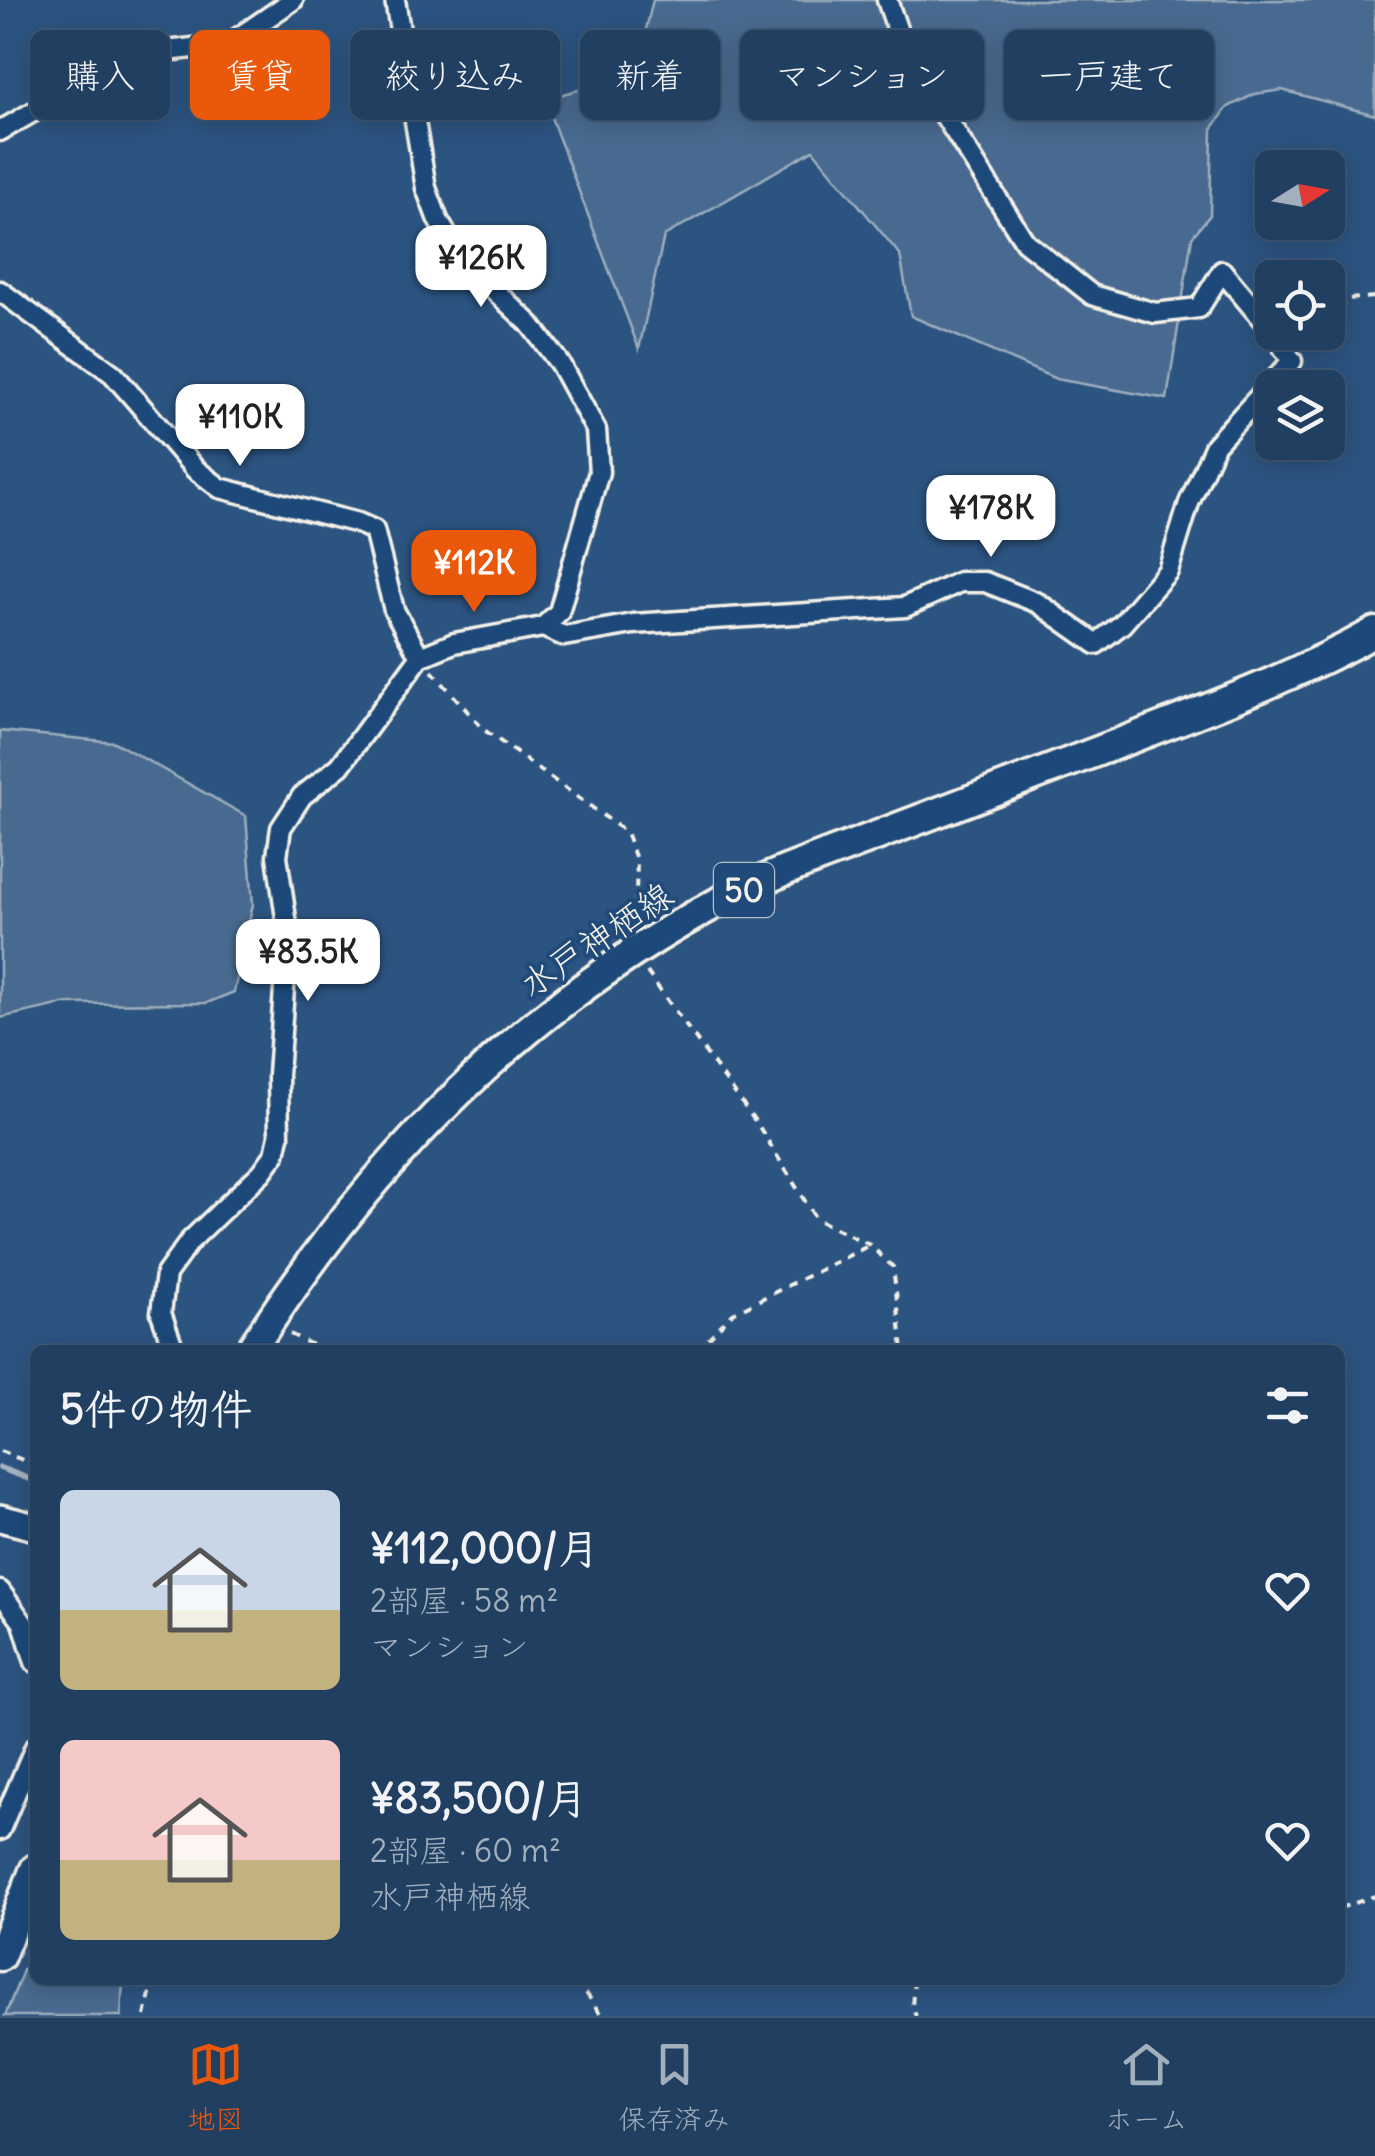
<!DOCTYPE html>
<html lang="ja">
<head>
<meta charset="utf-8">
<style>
	body { margin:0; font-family:Delius,"Klee One",sans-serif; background:#2d4a6a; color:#f1f3f6; height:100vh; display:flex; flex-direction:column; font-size:38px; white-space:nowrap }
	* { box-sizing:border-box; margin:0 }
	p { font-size:32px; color:#a2afbd }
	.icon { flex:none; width:55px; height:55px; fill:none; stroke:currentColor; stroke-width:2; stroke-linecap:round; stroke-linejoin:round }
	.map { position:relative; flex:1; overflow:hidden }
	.side { position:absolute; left:30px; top:1345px; width:1315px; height:640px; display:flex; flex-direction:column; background:#213f61; border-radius:15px; box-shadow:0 5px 25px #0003,0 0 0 2px #3e5876 }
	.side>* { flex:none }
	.guide { position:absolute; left:30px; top:30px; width:1315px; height:90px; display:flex; gap:20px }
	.needle { width:65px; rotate:79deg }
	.buttons { position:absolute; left:1255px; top:150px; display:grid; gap:20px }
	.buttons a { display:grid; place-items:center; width:90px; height:90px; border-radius:15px; background:#213f61; box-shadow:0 5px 25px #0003,0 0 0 2px #3e5876; font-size:50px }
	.price { position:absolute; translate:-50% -85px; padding:0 22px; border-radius:20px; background:#fff; color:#222; font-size:32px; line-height:65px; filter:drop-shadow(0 2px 5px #0008) }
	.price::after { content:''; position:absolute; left:50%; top:60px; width:30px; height:22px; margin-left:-15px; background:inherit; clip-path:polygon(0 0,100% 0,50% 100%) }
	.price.active { background:#ea580c; color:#fff }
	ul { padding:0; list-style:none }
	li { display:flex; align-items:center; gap:30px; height:250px; padding:0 30px }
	li span { display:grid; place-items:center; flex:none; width:280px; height:200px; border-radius:15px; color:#555 }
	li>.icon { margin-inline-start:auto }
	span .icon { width:120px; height:120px; fill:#fffc; stroke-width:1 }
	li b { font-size:42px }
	h2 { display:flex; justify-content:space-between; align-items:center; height:120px; padding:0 30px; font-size:42px }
	.pill { padding:0 35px; border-radius:15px; background:#213f61; box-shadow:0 5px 25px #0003,0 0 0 2px #3e5876; font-size:35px; line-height:90px }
	.pill.active { background:#ea580c; color:#fff }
	.tab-bar { display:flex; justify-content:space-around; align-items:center; height:140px; border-top:2px solid #3e5876; background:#213f61; font-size:28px; color:#a2afbd }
	.tab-bar a { display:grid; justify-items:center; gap:5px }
	.tab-bar .active { color:#ea580c }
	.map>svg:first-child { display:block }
	.green { fill:#496b90; stroke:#9eaebc; stroke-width:2.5 }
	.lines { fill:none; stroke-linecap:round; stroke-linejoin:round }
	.stream { stroke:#a7b4c0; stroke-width:6 }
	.street-casing { stroke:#f4f1e8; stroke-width:25 }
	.secondary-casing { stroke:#f4f1e8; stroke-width:32 }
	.primary-casing { stroke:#f4f1e8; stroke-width:35 }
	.path { stroke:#f4f1e8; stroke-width:4; stroke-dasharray:8 8; stroke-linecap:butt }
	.street { stroke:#1f4a7a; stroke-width:18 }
	.secondary { stroke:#1f4a7a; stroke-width:25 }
	.primary { stroke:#1f4a7a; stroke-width:28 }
	.labels { text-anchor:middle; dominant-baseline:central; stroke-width:8; stroke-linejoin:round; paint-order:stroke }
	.shield { fill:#1f4a7a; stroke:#b4bfc7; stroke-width:2.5 }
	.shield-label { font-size:32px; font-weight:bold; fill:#f4f1e8 }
	.street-label { font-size:35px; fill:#f4f1e8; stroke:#1f4a7a }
</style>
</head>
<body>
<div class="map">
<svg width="1375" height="2016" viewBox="0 0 1375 2016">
	<rect width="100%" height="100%" fill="#2c5481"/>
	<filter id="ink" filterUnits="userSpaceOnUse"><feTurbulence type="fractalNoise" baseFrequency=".01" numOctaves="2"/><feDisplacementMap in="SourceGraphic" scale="20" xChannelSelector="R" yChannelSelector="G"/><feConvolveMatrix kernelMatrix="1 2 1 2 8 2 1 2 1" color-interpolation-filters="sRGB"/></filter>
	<g filter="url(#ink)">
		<!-- green -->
		<path class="green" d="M 653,0 L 1375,0 L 1375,115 L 1282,90 L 1255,94 L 1228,107 L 1212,129 L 1210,215 L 1192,237 L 1167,399 L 1056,379 L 911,316 L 900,255 L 813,150 L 664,236 L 639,349 L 544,99 L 635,75 Z
			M 0,731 L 114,742 L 246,816 L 253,904 L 234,992 L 207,1003 L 63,1004 L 0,1018 Z
			M 35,1940 L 35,1980 L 123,1980 L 121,2016 L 5,2016 Z"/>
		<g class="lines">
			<!-- stream -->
			<path class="stream" d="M 0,1468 L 35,1481"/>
			<!-- street casing -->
			<g class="street-casing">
				<path id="street" d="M 395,0 L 426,188 L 438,220 L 460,258 L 530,324 L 560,364 L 596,430 L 599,472 L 559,612 L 543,627
					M 887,0 L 906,55 L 1025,242 L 1092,295 L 1155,313 L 1199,308 L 1222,271 L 1272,331
					M 0,131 L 52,101 L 166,51 L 229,44 L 293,0
					M 0,291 L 113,374 L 195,469 L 220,488 L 358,523 L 374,530 L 394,610 L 420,657
					M 174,1350 L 161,1313 L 166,1274 L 190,1241 L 262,1172 L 275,1154 L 279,1136 L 278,1075 L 288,932 L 277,856 L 281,828 L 302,796 L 340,766 L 420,657 L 454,643 L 543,627 L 564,636 L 633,624 L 905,607 L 960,582 L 985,582 L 1038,603 L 1096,644 L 1122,624 L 1168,571 L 1189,503 L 1215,445 L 1292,361 L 1273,332
					M 0,1591 L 23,1623 L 35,1662
					M 0,1830 L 35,1747"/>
			</g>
			<!-- secondary casing -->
			<g class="secondary-casing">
				<path id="secondary" d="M 0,1518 L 35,1527"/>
			</g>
			<!-- primary casing -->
			<g class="primary-casing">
				<path id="primary" d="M 251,1350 C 373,1159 524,1005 726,898 C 779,870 838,851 894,829 C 976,798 1058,766 1140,735 C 1220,704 1300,674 1375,632
					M 0,1956 L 35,1869"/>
			</g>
			<!-- path -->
			<path class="path" d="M 1328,321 L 1347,299 L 1375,297
				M 1305,346 L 1317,332
				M 432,671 L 483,729 L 626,832 L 637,862 L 635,922
				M 647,972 L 758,1125 L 816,1219 L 870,1245 L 893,1267 L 903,1350
				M 290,1334 L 323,1350
				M 697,1350 L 733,1313 L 870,1245
				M 0,1451 L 35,1465
				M 1340,1908 L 1375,1896
				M 577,1980 L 602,2016
				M 914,1980 L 912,2007 L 916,2016
				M 145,2016 L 153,1980"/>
			<!-- street -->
			<use href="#street" class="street"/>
			<!-- secondary -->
			<use href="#secondary" class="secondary"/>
			<!-- primary -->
			<use href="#primary" class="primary"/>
		</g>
	</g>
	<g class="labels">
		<!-- shield labels -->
		<rect class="shield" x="714" y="863" width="60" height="54" rx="8"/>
		<g class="shield-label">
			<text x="744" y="890">50</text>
		</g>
		<!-- street labels -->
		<g class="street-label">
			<text transform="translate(596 939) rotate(-34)">水戸神栖線</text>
		</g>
	</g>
</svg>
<div class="buttons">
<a><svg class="needle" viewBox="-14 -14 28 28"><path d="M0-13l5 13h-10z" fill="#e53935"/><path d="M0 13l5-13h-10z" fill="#a2afbd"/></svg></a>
<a><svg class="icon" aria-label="locate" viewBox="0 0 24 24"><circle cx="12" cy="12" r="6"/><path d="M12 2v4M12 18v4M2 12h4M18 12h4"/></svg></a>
<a><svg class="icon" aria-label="layers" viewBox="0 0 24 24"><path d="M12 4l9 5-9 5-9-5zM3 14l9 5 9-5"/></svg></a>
</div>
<b class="price" style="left:481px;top:310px">¥126K</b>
<b class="price" style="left:240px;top:469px">¥110K</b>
<b class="price" style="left:991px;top:560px">¥178K</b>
<b class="price active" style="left:474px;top:615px">¥112K</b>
<b class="price" style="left:308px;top:1004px">¥83.5K</b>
<div class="guide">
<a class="pill">購入</a>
<a class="pill active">賃貸</a>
<a class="pill">絞り込み</a>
<a class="pill">新着</a>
<a class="pill">マンション</a>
<a class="pill">一戸建て</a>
</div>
<section class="side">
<h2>5件の物件<svg class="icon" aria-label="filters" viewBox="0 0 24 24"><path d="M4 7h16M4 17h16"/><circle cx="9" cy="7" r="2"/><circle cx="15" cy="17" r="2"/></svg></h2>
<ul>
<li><span style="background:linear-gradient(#c9d6e8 60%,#c2b280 0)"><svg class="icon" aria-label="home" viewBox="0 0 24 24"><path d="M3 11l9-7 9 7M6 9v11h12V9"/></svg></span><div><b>¥112,000/月</b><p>2部屋 · 58 m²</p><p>マンション</p></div><svg class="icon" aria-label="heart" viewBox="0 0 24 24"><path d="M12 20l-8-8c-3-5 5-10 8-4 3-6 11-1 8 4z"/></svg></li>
<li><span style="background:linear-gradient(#f6c9c9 60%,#c2b280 0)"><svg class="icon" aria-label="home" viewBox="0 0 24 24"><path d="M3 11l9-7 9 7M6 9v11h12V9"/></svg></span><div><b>¥83,500/月</b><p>2部屋 · 60 m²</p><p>水戸神栖線</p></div><svg class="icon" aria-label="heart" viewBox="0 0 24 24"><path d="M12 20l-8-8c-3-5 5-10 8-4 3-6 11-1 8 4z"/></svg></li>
</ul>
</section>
</div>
<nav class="tab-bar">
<a class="active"><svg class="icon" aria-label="map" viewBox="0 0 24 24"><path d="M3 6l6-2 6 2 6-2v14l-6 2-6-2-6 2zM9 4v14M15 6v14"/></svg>地図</a>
<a><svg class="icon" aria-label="saved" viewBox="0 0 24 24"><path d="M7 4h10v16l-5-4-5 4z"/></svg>保存済み</a>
<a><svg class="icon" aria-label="home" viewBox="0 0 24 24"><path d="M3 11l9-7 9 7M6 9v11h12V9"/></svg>ホーム</a>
</nav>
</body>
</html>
